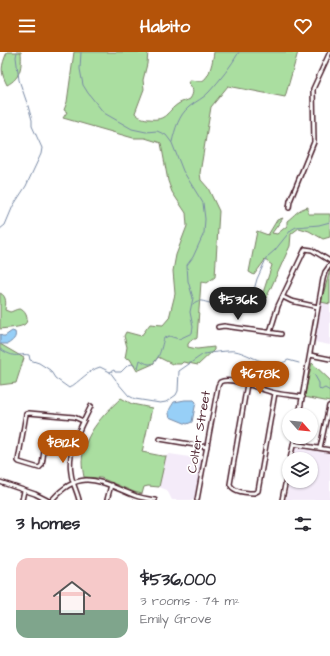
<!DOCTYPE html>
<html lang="en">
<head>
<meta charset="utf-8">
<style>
	body { margin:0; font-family:"Architects Daughter",sans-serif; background:#f2f2f3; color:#2b2b33; height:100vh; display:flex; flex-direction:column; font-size:15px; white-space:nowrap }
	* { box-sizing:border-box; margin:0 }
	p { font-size:13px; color:#7c7c81 }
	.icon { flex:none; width:22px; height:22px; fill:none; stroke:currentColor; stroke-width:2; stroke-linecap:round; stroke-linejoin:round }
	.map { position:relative; height:448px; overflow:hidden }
	.drawer { display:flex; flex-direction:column; background:#fff; flex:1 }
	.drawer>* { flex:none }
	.needle { width:26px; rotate:117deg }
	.controls { position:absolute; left:282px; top:356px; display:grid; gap:8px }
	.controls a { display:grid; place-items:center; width:36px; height:36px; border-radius:50%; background:#fff; box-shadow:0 1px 3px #0004; font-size:20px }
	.price { position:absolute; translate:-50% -34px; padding:0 9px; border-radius:14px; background:#b45309; color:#fff; font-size:13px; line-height:26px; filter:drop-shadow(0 1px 2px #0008) }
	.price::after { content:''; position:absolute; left:50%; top:24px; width:12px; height:9px; margin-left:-6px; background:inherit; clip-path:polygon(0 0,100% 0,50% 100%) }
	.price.selected { background:#222; color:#fff }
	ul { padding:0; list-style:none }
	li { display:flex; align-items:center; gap:12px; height:100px; padding:0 16px }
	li+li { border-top:1px solid #e1e1e2 }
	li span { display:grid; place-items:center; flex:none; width:112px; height:80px; border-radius:12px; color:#555 }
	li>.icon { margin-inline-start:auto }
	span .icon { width:48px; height:48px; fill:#fffc; stroke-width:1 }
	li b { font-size:17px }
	h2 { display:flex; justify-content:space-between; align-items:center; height:48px; padding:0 16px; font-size:17px }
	header { display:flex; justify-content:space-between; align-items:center; height:52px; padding:0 16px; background:#b45309; color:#fff; font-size:18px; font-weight:800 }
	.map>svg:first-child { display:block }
	.built { fill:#f4ebf9 }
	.green { fill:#aadea0; stroke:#7a7e66 }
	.water { fill:#97cff7; stroke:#7889a5 }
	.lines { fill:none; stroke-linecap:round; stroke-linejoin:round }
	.stream { stroke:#7889a5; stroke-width:1 }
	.minor-casing { stroke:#4a1f2b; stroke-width:6 }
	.minor { stroke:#fff; stroke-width:3 }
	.labels { text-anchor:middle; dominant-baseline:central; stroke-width:3.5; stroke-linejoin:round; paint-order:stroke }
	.street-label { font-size:13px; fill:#4a1f2b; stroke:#fff }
</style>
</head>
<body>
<header><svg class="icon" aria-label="menu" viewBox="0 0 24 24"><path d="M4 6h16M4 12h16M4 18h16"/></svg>Habito<svg class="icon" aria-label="heart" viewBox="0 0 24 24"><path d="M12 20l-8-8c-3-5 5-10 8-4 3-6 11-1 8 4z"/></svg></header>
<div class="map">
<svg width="330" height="448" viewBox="0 0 330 448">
	<rect width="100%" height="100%" fill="#fff"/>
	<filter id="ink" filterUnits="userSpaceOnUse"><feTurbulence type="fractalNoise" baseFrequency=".025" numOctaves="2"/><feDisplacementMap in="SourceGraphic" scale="8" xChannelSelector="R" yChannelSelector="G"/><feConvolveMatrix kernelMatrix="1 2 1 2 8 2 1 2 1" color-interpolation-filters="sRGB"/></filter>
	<g filter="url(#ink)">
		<!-- built -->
		<path class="built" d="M 321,250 L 330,252 L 330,293 L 314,290 Z
			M 295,396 L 330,401 L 330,448 L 286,448 L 289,429 L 311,429 L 311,407 L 293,407 Z
			M 170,402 L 202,407 L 194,448 L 172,448 L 167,438 L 159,435 L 166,404 Z"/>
		<!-- green -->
		<path class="green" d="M 7,0 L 21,0 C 22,14 21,26 7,33 C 0,19 1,15 7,0 Z
			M 74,0 L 148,0 L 147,12 L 143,28 L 144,37 L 135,61 C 138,65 144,67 149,67 C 167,69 166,60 178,52 C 182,49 187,49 190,47 C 194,41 194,36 188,31 L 190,28 C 193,28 199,30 202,29 C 210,26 213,7 214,0 L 298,0 L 285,45 L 228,34 L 211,55 L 200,121 L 201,128 L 208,136 L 219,159 L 215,225 L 207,231 L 201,230 L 197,286 L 196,287 L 192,287 L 188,292 L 188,295 L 197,297 L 214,295 L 214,298 L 198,313 L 183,310 L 181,312 L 172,312 L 158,305 L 153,312 L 137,319 L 130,307 L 125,306 L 127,295 L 124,284 L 126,280 L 141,284 L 150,272 L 163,273 L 169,266 L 175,242 L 173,219 L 176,203 L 187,174 L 186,161 L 172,140 L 168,129 L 161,91 L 145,86 L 133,86 L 63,66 L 67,60 L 64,58 L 67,50 Z
			M 308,155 L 308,162 L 330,162 L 330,185 L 323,187 L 309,179 L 299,176 L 291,182 L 290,194 L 263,253 L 260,250 L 272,213 L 265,208 L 254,223 L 249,220 L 257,179 L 268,183 L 277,168 L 283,166 L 272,181 L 277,182 L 287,174 L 287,169 C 295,163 298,157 308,155 Z
			M 330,218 L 330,252 L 321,250 Z
			M 0,241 C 7,244 6,252 5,258 L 10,260 C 12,260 16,257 19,257 C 25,257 30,268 25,272 C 21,276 6,276 0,277 Z
			M 0,292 L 24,306 L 16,331 L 0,333 Z
			M 312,311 L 330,328 L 330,350 L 304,345 Z
			M 121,346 L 132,352 L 152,356 L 142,400 L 162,404 L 166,404 L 159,435 L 148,434 L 144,435 L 142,442 L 134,440 L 101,426 L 84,425 C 83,420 82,414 82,409 C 84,382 102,364 121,346 Z"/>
		<!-- water -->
		<path class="water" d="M 12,279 L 15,280 C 17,286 12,289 8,292 L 0,292 L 0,282 L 2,284 L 5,284 Z
			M 185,348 L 194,348 L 196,350 L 192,370 L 187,372 L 170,365 C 167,359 171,355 174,350 Z"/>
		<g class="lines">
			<!-- stream -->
			<path class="stream" d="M 81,0 L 80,17 L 83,33 L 88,41 L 104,61 L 132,77 L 146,80 L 157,79 L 166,83 L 172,91 L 183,119 L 203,151 L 205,167 L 204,181 L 193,205 L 187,213 L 188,229 L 193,246 L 190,260 L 193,275 L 192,281 L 179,287 L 169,284 L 164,286 C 162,292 159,313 149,312 C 146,312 142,309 140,308 L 138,316 L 132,312 L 129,313
				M 172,90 C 175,77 179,63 189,55 C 196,49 204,46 209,40 C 221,27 231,14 239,0
				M 0,177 L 5,173 L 13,154 L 26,134 L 41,102 L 42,96 L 32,74 L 32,68 L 28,54 L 19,28 L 16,5 L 17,0
				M 193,252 C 198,246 204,250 210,251 L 217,245 L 223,246 L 231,249 L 252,245 L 257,227 L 267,205 L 275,198 L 291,178 L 296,175 L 319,173 L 330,170
				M 0,297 C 5,300 13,305 19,303 C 23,303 25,302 29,303 L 30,308 L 39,311 L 50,318 L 55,326 L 69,336 C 79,330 89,318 100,315 L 110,320 L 116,328
				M 204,302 C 207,301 231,298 235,299 C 252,302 270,320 288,308 L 299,311
				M 110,320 L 114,318 L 115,320 L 121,320 L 127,314
				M 314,322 L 319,331 L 319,336 L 321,338 L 325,336 L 330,339
				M 117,330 L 129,344 L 135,347 L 160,351 L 166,350 L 176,343 L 178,339 L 179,319 L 202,303"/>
			<!-- minor casing -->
			<g class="minor-casing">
				<path id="minor" d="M 289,156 L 290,149 L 314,90 L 313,37 L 330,0
					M 283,245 L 291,249 L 318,255
					M 218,275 L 224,274 L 281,282
					M 270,280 L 278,254 L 305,197 L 312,198 L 330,209
					M 310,303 L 330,307
					M 247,332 L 230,432 C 233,440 247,441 254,441 L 258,439 L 275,341
					M 299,363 L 323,227 L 325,220 L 330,213
					M 160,387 L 207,395
					M 74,392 L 55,388 L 48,389 L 45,392 L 42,413 L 39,416 L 19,410 L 18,409 L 26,362 L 29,361 L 74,365 L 83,369
					M 293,392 L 330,398
					M 320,396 L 329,354 L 330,354
					M 290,407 L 295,385
					M 0,430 L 35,442 L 47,448
					M 22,448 L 24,439
					M 52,448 C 82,413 103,432 136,444 C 142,446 149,447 155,448
					M 79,448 C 77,439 72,431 71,421 C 67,397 81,375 91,354
					M 107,448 L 111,433
					M 197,448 L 218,334 L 220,330 C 230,324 260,337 271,340 C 281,343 293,343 303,345
					M 282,448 L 289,412"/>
			</g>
			<!-- minor -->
			<use href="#minor" class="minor"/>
		</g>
	</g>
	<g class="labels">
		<!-- street labels -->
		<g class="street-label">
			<text transform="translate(199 380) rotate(-80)">Colter Street</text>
		</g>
	</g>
</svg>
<div class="controls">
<a><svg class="needle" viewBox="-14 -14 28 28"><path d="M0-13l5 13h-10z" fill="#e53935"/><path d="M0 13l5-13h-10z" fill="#7c7c81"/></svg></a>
<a><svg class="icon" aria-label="layers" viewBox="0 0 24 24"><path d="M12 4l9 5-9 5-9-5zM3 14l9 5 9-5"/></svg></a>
</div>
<b class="price selected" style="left:238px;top:269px">$536K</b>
<b class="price" style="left:260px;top:343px">$678K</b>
<b class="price" style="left:63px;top:412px">$812K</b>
</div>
<section class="drawer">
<h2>3 homes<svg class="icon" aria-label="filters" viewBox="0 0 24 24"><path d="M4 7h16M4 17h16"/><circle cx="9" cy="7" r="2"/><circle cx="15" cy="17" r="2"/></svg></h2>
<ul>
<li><span style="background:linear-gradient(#f6c9c9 65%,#7fa58c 0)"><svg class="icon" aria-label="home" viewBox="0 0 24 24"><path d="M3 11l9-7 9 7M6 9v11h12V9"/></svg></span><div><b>$536,000</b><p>3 rooms · 74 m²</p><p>Emily Grove</p></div></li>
</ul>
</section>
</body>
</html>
